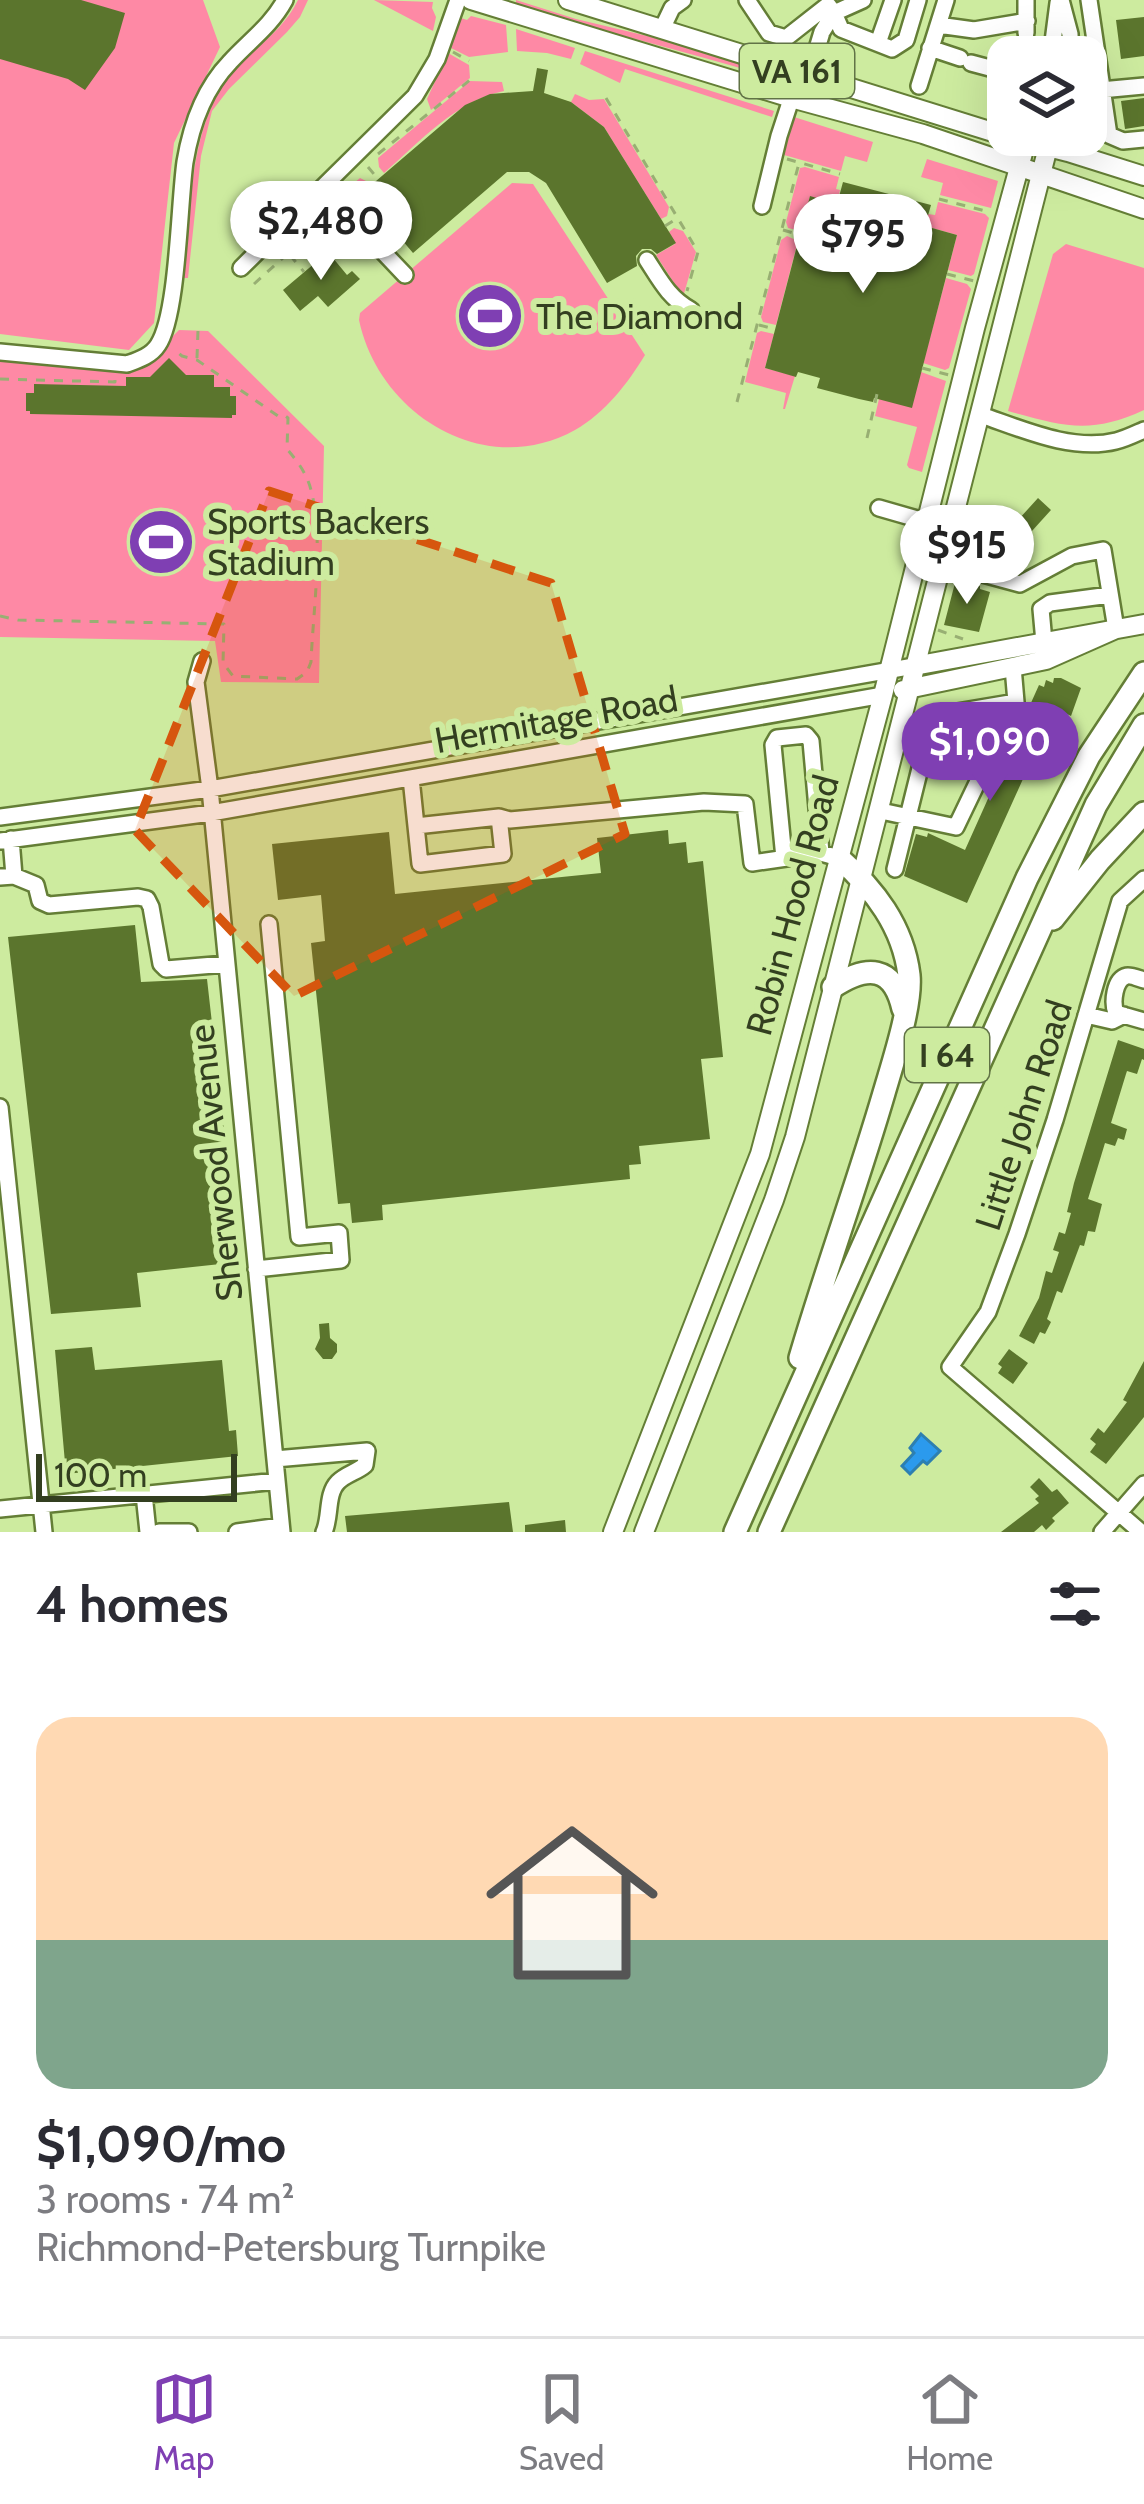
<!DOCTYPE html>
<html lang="en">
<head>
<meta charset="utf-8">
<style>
	body { margin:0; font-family:Cabin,sans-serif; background:#f2f2f3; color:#2b2b33; height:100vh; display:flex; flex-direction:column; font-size:45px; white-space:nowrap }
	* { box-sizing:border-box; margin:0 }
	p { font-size:39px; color:#7c7c81 }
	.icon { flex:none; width:66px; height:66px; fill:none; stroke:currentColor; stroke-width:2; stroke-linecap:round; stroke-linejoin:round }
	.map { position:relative; height:1532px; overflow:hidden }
	.side { display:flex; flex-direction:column; background:#fff; flex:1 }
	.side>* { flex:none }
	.fabs { position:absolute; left:987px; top:36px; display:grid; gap:24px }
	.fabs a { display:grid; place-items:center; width:120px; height:120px; border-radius:24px; background:#fff; box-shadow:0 12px 48px #0002; font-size:60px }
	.scale { position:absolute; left:36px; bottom:30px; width:201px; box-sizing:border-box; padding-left:12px; border:6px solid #333f20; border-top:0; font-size:33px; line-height:42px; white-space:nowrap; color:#333f20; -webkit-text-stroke:9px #cdeb9f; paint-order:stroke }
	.price { position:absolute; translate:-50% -102px; padding:0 27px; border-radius:42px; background:#fff; color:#222; font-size:39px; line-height:78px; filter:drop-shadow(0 3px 6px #0008) }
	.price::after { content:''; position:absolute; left:50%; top:72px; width:36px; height:27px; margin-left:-18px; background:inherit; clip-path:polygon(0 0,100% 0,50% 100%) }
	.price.current { background:#7f3fb3; color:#fff }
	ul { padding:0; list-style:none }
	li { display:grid; align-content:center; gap:24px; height:636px; padding:0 36px }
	li span { display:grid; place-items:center; height:372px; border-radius:36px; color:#555 }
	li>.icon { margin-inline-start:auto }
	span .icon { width:216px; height:216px; fill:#fffc; stroke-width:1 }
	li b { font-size:51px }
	h2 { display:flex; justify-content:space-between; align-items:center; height:144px; padding:0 36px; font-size:51px }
	.tab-bar { display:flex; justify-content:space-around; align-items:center; height:168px; border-top:3px solid #e1e1e2; background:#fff; font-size:33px; color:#7c7c81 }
	.tab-bar a { display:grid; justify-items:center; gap:6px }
	.tab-bar .current { color:#7f3fb3 }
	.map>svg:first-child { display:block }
	.green { fill:#fe89a5 }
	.water { fill:#2b9aed; stroke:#2d7fb0; stroke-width:3 }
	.building { fill:#5b752d }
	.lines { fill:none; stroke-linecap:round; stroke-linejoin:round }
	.minor-tunnel { stroke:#aec986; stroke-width:15; stroke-dasharray:15 8; stroke-linecap:butt }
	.minor-casing { stroke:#647e36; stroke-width:20 }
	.major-casing { stroke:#647e36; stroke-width:22 }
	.highway-casing { stroke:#647e36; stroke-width:26 }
	.path { stroke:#98af73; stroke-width:3; stroke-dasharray:9 9; stroke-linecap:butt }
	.minor { stroke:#fff; stroke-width:15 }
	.major { stroke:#fff; stroke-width:18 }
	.highway { stroke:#fff; stroke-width:21 }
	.marked { fill:#d6560e; fill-opacity:0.2; stroke:#d6560e; stroke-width:9; stroke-dasharray:24 15; stroke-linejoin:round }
	.labels { text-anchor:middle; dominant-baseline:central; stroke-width:12; stroke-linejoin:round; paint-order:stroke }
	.shield { fill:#cdeb9f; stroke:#617346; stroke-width:3 }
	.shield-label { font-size:33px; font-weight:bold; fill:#333f20 }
	.poi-label { font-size:36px; fill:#333f20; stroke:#cdeb9f; text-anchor:start }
	.street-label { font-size:36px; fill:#333f20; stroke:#cdeb9f }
</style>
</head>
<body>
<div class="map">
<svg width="1144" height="1532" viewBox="0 0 1144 1532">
	<rect width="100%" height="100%" fill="#cdeb9f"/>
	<!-- green -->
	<path class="green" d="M 0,0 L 203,0 L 220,47 L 174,143 L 154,323 L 129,350 L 0,334 Z
		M 298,0 L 308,0 L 300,17 L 287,32 L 229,89 L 212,111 L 201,156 L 188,278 L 184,278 C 191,213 188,130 229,77 C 251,49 283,32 298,0 Z
		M 374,0 L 433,2 L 432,8 L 436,17 L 433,31 Z
		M 516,0 L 576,19 L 681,44 L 777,76 L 776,79 C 690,52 602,32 516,4 Z
		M 471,16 L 506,25 L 508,52 L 469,57 L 451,48 L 461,18 L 467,20 Z
		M 516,29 L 575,48 L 571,59 L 547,53 L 517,51 Z
		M 585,51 L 774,111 L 772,117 L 625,69 L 620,83 L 580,64 Z
		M 448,53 L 469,65 L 470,78 L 431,110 L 427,99 Z
		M 470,81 L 502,82 L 504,91 C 455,101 420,142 384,173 L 379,167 L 378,158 Z
		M 575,94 L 589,100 L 604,99 L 669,207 L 667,216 L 661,219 L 604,127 L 571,102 Z
		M 794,117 L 873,142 L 867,162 L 845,156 L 841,171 L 784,155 Z
		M 927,159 L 998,181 L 991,208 L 940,195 L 943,183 L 921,177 Z
		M 805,167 L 839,177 L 836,189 L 840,190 L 837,204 L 810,197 L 801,231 L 788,228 L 786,222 L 800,168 Z
		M 360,178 L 372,184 L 362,193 L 378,212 L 353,230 L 325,212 L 325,208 Z
		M 512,183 L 533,184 L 645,355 C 628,383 605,413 575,430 C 485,480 379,415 359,320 L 360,313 Z
		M 938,202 L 985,214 L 989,218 L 974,274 L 971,276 L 948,270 L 957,235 L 925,226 L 928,214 L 935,215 Z
		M 674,228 L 683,231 L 696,252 L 683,297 L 656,255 L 675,244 L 669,232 Z
		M 787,236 L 798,241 L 776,325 L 763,322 L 761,317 L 781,240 Z
		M 1066,244 L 1144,268 L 1144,410 C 1090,435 1063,426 1008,411 L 1053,254 Z
		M 946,278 L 967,284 L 971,289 L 949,368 L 945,370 L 923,363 Z
		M 179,330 L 208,331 L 324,446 L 319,683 L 221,682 L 215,641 L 0,637 L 0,360 L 140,369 Z
		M 761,331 L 774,334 L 765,368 L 795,376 L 785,409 L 783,409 L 786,393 L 745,382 L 757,333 Z
		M 921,372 L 946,381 L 922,472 L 909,468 L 907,465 L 917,427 L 875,416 L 879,399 Z"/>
	<!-- water -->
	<path class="water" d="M 921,1434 L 940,1451 L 927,1464 L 923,1461 L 910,1474 L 902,1466 L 914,1453 L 910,1448 Z"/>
	<!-- building -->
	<path class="building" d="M 0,0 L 81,0 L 125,13 L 115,48 L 85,90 L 68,79 L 0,59 Z
		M 1144,17 L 1144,56 L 1121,59 L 1116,20 Z
		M 537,68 L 548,70 L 544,93 L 571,102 L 604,127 L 676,243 L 657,254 L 651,249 L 642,249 L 636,256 L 637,266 L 607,283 L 546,183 L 529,172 L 507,172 L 413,253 L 362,193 L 465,105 L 490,94 L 533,91 Z
		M 1144,98 L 1144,126 L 1125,129 L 1121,101 Z
		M 843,182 L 931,205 L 925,226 L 957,235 L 912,408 L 874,398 L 873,402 L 859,399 L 817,388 L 820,378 L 798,372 L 796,377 L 765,368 L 810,196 L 837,204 Z
		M 328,252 L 347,275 L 352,271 L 360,279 L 328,307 L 318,296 L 300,311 L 283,290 Z
		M 169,358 L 186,375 L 214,375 L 214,387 L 230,387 L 230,396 L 236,396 L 236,415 L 232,415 L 232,418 L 30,414 L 30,411 L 26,411 L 26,393 L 34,393 L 34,384 L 126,386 L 126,377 L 150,377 Z
		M 1038,498 L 1051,510 L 1022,542 L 1009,530 Z
		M 965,582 L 980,586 L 980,589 L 990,592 L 979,632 L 944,625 L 955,583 L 964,585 Z
		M 1054,678 L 1061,678 L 1081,688 L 1071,716 L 1055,708 L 967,903 L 904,876 L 916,834 L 927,837 L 928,833 L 965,850 L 1039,685 L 1044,687 L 1046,680 L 1053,683 Z
		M 668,830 L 669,844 L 686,842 L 688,863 L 703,861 L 723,1057 L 701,1059 L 710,1139 L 639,1146 L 641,1164 L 629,1165 L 630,1179 L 382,1205 L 383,1220 L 352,1223 L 350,1203 L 338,1204 L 311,943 L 325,941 L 321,895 L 278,900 L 272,844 L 389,832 L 395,894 L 601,873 L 597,838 Z
		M 135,925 L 141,982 L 207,979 L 239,1262 L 137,1273 L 141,1307 L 51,1314 L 8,937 Z
		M 1118,1040 L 1144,1049 L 1144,1060 L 1142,1059 L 1137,1074 L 1127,1071 L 1126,1074 L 1111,1123 L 1127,1129 L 1124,1140 L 1118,1138 L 1115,1146 L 1105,1143 L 1088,1199 L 1102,1204 L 1095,1232 L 1088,1231 L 1084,1246 L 1080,1245 L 1062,1293 L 1057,1291 L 1047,1319 L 1051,1322 L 1045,1334 L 1040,1332 L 1034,1344 L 1019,1336 L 1039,1298 L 1046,1271 L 1052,1273 L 1059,1252 L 1053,1250 L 1059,1232 L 1065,1234 L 1071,1213 L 1067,1212 L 1074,1183 Z
		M 329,1323 L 330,1338 L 337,1344 L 337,1352 L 332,1359 L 323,1359 L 315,1349 L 320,1338 L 319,1324 Z
		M 92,1347 L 95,1370 L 222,1360 L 229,1431 L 236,1430 L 238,1456 L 66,1474 L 55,1350 Z
		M 1009,1349 L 1028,1363 L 1013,1384 L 998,1373 L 1002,1367 L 998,1364 Z
		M 1144,1361 L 1144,1417 L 1106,1464 L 1090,1452 L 1096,1444 L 1090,1439 L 1098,1428 L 1104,1433 L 1127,1402 L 1123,1400 Z
		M 1039,1478 L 1052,1492 L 1057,1489 L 1069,1503 L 1052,1518 L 1055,1521 L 1046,1530 L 1042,1525 L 1034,1532 L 1001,1532 L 1039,1503 L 1035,1499 L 1039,1496 L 1030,1487 Z
		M 509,1502 L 513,1532 L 347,1532 L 345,1516 Z
		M 565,1520 L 566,1532 L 525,1532 L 525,1525 Z"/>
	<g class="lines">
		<!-- minor-tunnel -->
		<path class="minor-tunnel" d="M 1020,57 L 1026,33"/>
		<!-- minor casing -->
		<g class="minor-casing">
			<path id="minor" d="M 747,0 L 769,33 L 786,38 L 828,5
				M 863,0 L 834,13 L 841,29 L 892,49 L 906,40 L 918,0
				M 1061,0 L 1070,34 L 1071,57
				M 1089,0 L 1109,135 L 1123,141 L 1144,139
				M 938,25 L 974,30 L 1027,21
				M 662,29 L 672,8 L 683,0
				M 1026,33 L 1026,0
				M 878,43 L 893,0
				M 930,48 L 960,58
				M 1051,57 L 1058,3
				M 971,63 L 1001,71 L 1008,71
				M 809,75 L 822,32 L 834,13 L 829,6
				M 919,86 L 946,0
				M 1101,90 L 1144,86
				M 307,204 L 354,244 L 367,235 L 405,275
				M 762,206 L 779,136 L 800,72
				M 647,260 C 660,280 669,298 691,310
				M 241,268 L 415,96 L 437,59 L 458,0
				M 0,352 L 127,364 C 138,360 151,356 158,345 C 178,315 179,204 185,162 C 191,126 204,89 230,62 C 249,41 271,26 285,0
				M 981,415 C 1022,429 1072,452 1116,441 C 1125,439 1135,434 1144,430
				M 879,508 L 952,529
				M 942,563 L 1020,584 L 1072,556 L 1103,550 L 1116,629
				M 1044,642 L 1041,609 L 1050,603 L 1110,595
				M 202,661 L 196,682 L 210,789 L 282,1532
				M 1013,667 L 1016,702
				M 411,778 L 416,826 L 499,817 L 510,820 L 704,802 L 745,804 L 752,863 L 821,853 L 839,858
				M 881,811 L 956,827 L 1016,702 L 933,716 L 895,869
				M 0,817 L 210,789 L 914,666
				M 416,826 L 420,864 L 503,854 L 499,817
				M 11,839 L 14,876
				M 0,841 L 211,813 L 883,695
				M 784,858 L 773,745 L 777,738 L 806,735 L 811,741 L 821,853
				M 0,877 L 14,876 L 36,885 L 40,901 L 49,905 L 138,897 L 147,899 L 151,907 L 161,964 L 166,969 L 226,964
				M 1144,980 C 1140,979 1131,975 1127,976 C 1114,979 1112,1003 1116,1013 L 1144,1021
				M 1086,1015 L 1112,1021 L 1124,1015
				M 0,1107 L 44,1532
				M 256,1269 L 341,1260 L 339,1233 L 299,1237 L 269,924
				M 275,1459 L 367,1451 L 365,1465 C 357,1472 346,1474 338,1482 C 326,1494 331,1517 324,1532
				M 144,1494 L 148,1532
				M 0,1509 L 277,1481
				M 159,1532 L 189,1532
				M 237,1532 L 281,1526
				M 1102,1532 L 1144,1484
				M 1141,1532 L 950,1367 L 988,1312 L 1017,1234 L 1055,1120 L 1120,901 L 1144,879"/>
		</g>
		<!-- major casing -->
		<g class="major-casing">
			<path id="major" d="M 471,0 L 791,98 L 923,134 L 1144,209
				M 568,0 L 1012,138 L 1068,152 L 1144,176
				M 914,666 L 1144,624
				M 903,690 L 1046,660 L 1116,629
				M 613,1532 L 760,1154 L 883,695 L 975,328 L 1026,142
				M 644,1532 L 774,1200 L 795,1137 L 1048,147"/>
		</g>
		<!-- highway casing -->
		<g class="highway-casing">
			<path id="highway" d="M 1053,919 L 1100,860 L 1144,813
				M 833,987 C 867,965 893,965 903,1009
				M 800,1358 C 826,1269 858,1182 884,1093 C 893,1062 912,1005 909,975 C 903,926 874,889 839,858
				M 735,1532 L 1027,878 L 1089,756 L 1144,673
				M 769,1532 L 1096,805 L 1144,725"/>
		</g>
		<!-- path -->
		<path class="path" d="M 453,52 L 469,61
			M 606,98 L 698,252 L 687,291
			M 378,154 L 470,80
			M 787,159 L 840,174
			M 368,167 L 378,179
			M 939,199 L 989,212
			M 665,226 L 676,219
			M 783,230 L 800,235
			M 290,255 L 304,272
			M 947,274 L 974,281
			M 254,284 L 315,229
			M 759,325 L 775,329
			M 197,358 L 198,330
			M 922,368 L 949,375
			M 0,379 L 115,382 L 115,376
			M 737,402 L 799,163
			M 867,438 L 877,394
			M 0,616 L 18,620 L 224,624 L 223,663 L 233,676 L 297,679 L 307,672 L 311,662 C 313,611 324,538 311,490 C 307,474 298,462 287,449 L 288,418 L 284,415 L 278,416 L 197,360 L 182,356 L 175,350
			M 938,630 L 963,639"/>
		<!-- minor -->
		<use href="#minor" class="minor"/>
		<!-- major -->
		<use href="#major" class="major"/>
		<!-- highway -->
		<use href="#highway" class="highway"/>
	</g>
	<!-- marked area -->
	<path class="marked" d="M 269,491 L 551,583 L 625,834 L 294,996 L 135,830 Z"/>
	<!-- icons -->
	<defs>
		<g id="stadium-disc" transform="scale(3.45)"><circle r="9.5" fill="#7f3fb3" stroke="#cdeb9f"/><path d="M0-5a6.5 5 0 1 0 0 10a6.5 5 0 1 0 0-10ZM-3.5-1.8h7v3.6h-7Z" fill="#fff"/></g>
	</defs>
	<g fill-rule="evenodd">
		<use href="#stadium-disc" x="490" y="316"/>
		<use href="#stadium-disc" x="161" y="542"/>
	</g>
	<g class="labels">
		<!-- shield labels -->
		<g class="shield">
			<rect x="740" y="44" width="114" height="54" rx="9"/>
			<rect x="905" y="1028" width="84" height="54" rx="9"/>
		</g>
		<g class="shield-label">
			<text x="797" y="71">VA 161</text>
			<text x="947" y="1055">I 64</text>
		</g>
		<!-- poi labels -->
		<g class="poi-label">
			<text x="536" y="316">The Diamond</text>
			<text x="207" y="521">Sports Backers<tspan x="207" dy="41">Stadium</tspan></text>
		</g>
		<!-- street labels -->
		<g class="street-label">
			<text transform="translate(556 719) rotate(-10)">Hermitage Road</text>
			<text transform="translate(792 905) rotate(-75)">Robin Hood Road</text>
			<text transform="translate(1023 1115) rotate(-72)">Little John Road</text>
			<text transform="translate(215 1163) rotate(-96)">Sherwood Avenue</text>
		</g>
	</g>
</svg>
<div class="fabs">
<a><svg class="icon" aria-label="layers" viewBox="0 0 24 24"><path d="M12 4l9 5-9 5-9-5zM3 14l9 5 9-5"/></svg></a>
</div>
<div class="scale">100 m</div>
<b class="price" style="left:321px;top:283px">$2,480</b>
<b class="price" style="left:863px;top:296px">$795</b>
<b class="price" style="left:967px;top:607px">$915</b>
<b class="price current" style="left:990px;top:804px">$1,090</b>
</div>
<section class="side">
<h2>4 homes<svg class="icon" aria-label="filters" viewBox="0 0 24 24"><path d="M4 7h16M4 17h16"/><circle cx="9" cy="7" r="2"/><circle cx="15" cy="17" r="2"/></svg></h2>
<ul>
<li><span style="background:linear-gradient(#ffd9b3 60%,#7fa58c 0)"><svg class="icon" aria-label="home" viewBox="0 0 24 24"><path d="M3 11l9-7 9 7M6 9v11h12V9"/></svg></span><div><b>$1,090/mo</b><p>3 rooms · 74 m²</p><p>Richmond-Petersburg Turnpike</p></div></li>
</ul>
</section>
<nav class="tab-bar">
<a class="current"><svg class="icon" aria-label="map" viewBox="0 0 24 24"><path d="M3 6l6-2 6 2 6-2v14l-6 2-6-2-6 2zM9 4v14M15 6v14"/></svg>Map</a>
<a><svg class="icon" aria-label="saved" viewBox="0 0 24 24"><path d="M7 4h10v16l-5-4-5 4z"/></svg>Saved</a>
<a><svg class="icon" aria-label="home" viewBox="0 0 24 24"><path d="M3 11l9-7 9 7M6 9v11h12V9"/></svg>Home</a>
</nav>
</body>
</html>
